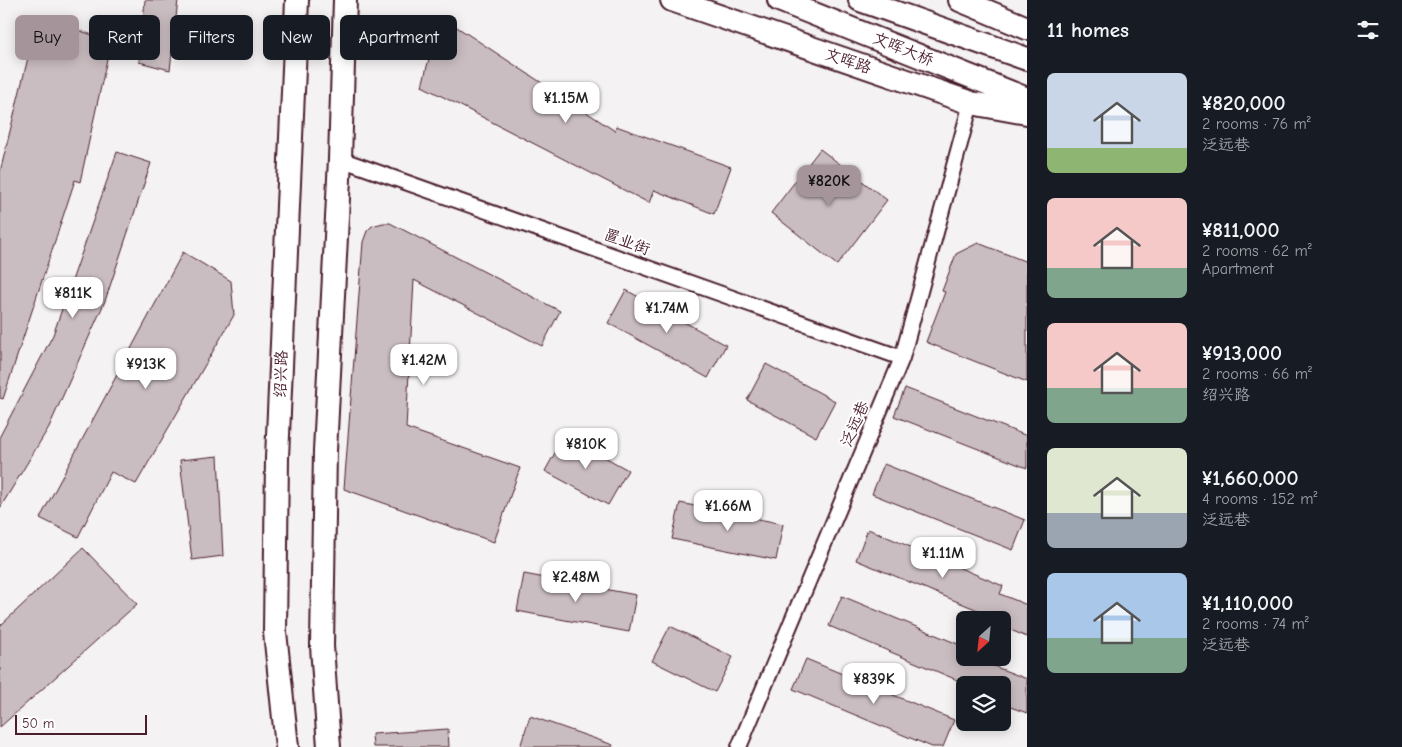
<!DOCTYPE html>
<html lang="en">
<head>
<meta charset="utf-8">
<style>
	body { margin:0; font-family:"Comic Neue","LXGW WenKai TC",sans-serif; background:#20242c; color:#f1f3f6; height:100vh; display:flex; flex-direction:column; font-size:19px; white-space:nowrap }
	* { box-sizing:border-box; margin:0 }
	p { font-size:16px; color:#9ea1a6 }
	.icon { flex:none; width:28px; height:28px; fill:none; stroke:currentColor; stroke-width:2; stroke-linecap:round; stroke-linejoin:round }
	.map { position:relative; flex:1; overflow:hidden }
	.details { display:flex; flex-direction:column; background:#171b24; width:375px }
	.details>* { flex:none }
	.banner { position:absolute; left:15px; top:15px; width:475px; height:45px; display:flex; gap:10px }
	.needle { width:32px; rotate:207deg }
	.controls { position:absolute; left:956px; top:611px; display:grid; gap:10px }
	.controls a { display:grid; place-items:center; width:55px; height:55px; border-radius:8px; background:#171b24; box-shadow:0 2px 12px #0003; font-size:25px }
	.scale { position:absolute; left:15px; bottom:12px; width:132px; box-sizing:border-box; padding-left:5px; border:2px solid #4a1f2b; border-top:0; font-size:14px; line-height:18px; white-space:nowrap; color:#4a1f2b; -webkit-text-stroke:4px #fff; paint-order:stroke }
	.price { position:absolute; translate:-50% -42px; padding:0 11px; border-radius:10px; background:#fff; color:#222; font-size:16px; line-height:32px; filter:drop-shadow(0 1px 2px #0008) }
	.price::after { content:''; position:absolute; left:50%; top:30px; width:15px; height:11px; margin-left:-8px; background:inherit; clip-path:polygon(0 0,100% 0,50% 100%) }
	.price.selected { background:#a6949b; color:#111 }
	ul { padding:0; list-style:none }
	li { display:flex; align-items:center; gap:15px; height:125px; padding:0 20px }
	li span { display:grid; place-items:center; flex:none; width:140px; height:100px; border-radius:8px; color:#555 }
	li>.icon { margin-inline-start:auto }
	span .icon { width:60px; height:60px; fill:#fffc; stroke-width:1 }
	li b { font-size:21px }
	h2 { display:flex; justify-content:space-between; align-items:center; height:60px; padding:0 20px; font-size:21px }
	.tag { padding:0 18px; border-radius:8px; background:#171b24; box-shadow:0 2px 12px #0003; font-size:18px; line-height:45px }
	.tag.selected { background:#a6949b; color:#111 }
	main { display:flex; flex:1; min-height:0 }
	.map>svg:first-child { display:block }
	.building { fill:#cabdc1; stroke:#4a1f2b }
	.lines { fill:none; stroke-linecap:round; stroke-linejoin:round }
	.street-casing { stroke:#4a1f2b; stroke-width:18 }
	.primary-casing { stroke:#4a1f2b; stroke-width:26 }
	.street { stroke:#fff; stroke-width:14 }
	.primary { stroke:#fff; stroke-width:22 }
	.labels { text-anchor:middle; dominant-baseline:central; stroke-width:4; stroke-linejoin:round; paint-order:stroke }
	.street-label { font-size:16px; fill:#4a1f2b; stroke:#fff }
</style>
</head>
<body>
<main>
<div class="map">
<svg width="1027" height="747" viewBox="0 0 1027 747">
	<rect width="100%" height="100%" fill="#f4f2f2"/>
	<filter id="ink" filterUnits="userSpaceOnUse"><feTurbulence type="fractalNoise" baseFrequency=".02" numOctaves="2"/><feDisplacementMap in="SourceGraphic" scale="10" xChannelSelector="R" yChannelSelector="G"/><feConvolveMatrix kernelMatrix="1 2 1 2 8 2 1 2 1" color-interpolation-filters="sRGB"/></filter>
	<g filter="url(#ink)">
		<!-- building -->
		<path class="building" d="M 145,0 L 178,0 L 170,70 L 139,62 Z
			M 440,16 L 615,131 L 616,126 L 731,167 L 714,214 L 654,190 L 649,203 L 422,86 Z
			M 38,17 L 111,41 L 80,182 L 75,180 L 3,399 L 0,398 L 0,172 Z
			M 820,149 L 887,200 L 837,265 L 771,213 Z
			M 117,152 L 151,163 L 105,301 L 49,427 L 0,508 L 0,436 L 53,335 Z
			M 383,223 L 390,223 L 560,311 L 542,346 L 414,280 L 406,428 L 520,468 L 494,542 L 344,489 L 363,242 L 367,231 L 372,226 Z
			M 978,243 L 1027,262 L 1027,382 L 926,342 L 945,292 L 942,291 L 956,254 Z
			M 183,252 L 231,281 L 234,315 L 136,484 L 111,472 L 78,537 L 40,518 Z
			M 626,290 L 726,345 L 708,378 L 608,323 Z
			M 766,364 L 835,401 L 816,437 L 747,400 Z
			M 905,388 L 1027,436 L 1027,468 L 894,416 Z
			M 565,435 L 628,470 L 608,505 L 545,471 Z
			M 218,456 L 223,556 L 192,560 L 180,460 Z
			M 884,464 L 1025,520 L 1013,550 L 872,494 Z
			M 680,503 L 783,524 L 776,560 L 672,539 Z
			M 868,529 L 1003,586 L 1000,594 L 1027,605 L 1027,637 L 1006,628 L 1008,623 L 1002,620 L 856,560 Z
			M 83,548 L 137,604 L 0,727 L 0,626 Z
			M 524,574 L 636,595 L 629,632 L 517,611 Z
			M 842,596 L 965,647 L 965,658 L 990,658 L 988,664 L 1027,679 L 1027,713 L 1002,704 L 1002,685 L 969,685 L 829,626 Z
			M 670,626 L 733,657 L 715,692 L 652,661 Z
			M 806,659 L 954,720 L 943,747 L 932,747 L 793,689 Z
			M 530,716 L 613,745 L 612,747 L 520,747 Z
			M 448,729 L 449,747 L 373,747 L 372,734 Z"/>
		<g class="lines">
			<!-- street casing -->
			<g class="street-casing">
				<path id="street" d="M 340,159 L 902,358
					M 739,747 L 902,358 L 971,103"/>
			</g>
			<!-- primary casing -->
			<g class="primary-casing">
				<path id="primary" d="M 672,0 L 971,103 L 1027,113
					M 779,0 L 1027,99
					M 860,0 L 1027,59
					M 960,0 L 1027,28
					M 287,747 L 275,632 L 277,458 L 297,0
					M 329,747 L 322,646 L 325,451 L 340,159 L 345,0"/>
			</g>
			<!-- street -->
			<use href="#street" class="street"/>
			<!-- primary -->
			<use href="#primary" class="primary"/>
		</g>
	</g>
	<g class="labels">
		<!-- street labels -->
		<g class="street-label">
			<text transform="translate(903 49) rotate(22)">文晖大桥</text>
			<text transform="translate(848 61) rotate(19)">文晖路</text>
			<text transform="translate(627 242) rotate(20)">置业街</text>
			<text transform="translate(281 374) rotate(-88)">绍兴路</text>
			<text transform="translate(855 424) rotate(-67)">泛远巷</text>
		</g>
	</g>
</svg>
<div class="controls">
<a><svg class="needle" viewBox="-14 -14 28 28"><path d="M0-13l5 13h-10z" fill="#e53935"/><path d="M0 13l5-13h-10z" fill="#9ea1a6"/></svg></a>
<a><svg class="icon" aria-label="layers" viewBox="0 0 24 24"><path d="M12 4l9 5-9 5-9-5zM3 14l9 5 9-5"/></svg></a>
</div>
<div class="scale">50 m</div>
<b class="price" style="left:566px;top:124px">¥1.15M</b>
<b class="price selected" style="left:829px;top:207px">¥820K</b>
<b class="price" style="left:73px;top:319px">¥811K</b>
<b class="price" style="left:667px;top:334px">¥1.74M</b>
<b class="price" style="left:424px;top:386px">¥1.42M</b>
<b class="price" style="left:146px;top:390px">¥913K</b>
<b class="price" style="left:586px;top:470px">¥810K</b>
<b class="price" style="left:728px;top:532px">¥1.66M</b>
<b class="price" style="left:943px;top:579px">¥1.11M</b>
<b class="price" style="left:576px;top:603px">¥2.48M</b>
<b class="price" style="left:874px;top:705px">¥839K</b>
<div class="banner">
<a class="tag selected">Buy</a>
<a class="tag">Rent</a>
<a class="tag">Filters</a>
<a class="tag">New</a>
<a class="tag">Apartment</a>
</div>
</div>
<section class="details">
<h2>11 homes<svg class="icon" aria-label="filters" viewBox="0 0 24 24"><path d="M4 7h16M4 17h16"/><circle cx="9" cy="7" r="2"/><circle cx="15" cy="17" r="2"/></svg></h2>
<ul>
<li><span style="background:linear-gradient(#c9d6e8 75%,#8fb573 0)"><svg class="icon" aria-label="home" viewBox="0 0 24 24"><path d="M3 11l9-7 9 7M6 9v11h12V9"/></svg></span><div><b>¥820,000</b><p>2 rooms · 76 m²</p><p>泛远巷</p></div></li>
<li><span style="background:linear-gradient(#f6c9c9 70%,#7fa58c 0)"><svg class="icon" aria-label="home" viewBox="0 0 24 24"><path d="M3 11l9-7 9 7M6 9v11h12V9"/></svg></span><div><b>¥811,000</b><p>2 rooms · 62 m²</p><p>Apartment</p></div></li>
<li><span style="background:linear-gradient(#f6c9c9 65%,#7fa58c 0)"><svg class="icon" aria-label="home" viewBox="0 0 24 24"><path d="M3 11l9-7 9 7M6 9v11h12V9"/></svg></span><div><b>¥913,000</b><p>2 rooms · 66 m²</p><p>绍兴路</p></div></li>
<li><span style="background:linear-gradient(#dfe7d0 65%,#9aa5b1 0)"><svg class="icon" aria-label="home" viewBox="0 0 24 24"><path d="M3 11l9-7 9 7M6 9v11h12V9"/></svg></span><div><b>¥1,660,000</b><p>4 rooms · 152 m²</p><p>泛远巷</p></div></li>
<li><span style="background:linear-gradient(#a9c7e8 65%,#7fa58c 0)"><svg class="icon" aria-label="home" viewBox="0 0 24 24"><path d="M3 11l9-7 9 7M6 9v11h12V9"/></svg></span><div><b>¥1,110,000</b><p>2 rooms · 74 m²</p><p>泛远巷</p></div></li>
</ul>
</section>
</main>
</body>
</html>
